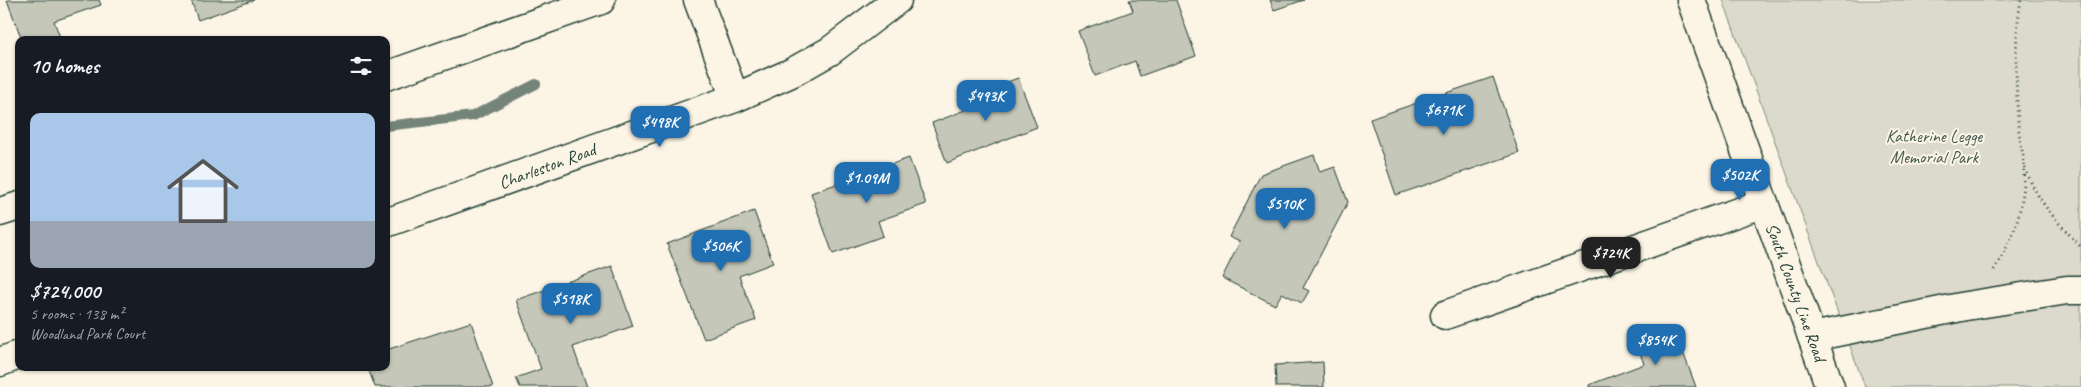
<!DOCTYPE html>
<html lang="en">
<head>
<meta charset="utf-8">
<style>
	body { margin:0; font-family:Caveat,sans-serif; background:#20242c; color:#f1f3f6; height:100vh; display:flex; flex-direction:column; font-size:19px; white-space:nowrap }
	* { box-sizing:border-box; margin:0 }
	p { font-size:16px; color:#9ea1a6 }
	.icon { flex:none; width:28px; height:28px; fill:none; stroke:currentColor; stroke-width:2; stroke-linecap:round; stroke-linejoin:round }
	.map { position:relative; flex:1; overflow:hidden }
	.side { position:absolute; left:15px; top:36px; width:375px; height:335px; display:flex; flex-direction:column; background:#171b24; border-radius:10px; box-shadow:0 1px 4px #0004 }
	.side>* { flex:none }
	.price { position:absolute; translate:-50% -42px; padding:0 11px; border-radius:10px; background:#1f6fb2; color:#fff; font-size:16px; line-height:32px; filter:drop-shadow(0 1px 2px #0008) }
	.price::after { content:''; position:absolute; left:50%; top:30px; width:15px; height:11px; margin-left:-8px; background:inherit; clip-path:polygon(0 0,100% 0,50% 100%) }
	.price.current { background:#222; color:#fff }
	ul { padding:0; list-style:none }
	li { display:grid; align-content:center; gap:10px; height:265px; padding:0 15px }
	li+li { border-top:1px solid #363941 }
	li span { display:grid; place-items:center; height:155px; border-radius:10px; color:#555 }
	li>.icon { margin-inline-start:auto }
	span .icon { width:90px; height:90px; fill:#fffc; stroke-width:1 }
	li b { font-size:21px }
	h2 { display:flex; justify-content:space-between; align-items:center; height:60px; padding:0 15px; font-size:21px }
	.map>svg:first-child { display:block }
	.green { fill:#dcdacc; stroke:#7e8c80 }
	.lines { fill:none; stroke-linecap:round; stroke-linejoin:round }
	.stream { stroke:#758479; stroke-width:10 }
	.building { fill:#c5c7b9; stroke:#1f3d34 }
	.minor-casing { stroke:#1f3d34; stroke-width:31 }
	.major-casing { stroke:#1f3d34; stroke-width:31 }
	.path { stroke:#1f3d34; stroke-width:3; stroke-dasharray:1 4; stroke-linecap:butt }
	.minor { stroke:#fcf5e5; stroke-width:28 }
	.major { stroke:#fcf5e5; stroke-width:28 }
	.labels { text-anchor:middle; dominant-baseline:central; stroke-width:4; stroke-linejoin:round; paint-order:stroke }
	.park-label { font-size:18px; fill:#455c52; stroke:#fcf5e5 }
	.street-label { font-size:18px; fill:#1f3d34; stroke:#fcf5e5 }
</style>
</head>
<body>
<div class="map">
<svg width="2081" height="387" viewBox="0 0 2081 387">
	<rect width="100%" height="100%" fill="#fcf5e5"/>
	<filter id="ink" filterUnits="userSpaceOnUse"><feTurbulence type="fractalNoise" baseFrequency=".02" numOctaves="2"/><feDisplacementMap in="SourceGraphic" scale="10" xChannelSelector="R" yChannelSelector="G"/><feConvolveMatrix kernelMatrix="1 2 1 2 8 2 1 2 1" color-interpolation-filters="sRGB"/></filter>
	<g filter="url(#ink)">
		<!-- green -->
		<path class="green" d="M 1723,0 L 2081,0 L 2081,387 L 1865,387 Z"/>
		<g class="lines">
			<!-- stream -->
			<path class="stream" d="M 386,126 L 473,116 L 536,84"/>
		</g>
		<!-- building -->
		<path class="building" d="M 7,0 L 99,0 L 101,5 L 54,21 L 61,40 L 22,40 Z
			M 191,0 L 254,0 L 198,20 Z
			M 1129,0 L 1176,0 L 1196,56 L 1140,76 L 1135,61 L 1095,76 L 1078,31 L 1133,11 Z
			M 1270,0 L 1304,0 L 1274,10 Z
			M 1493,77 L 1519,153 L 1396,195 L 1370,119 Z
			M 1018,78 L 1037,127 L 947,163 L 932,123 L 984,103 L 980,92 Z
			M 1314,155 L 1320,172 L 1335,167 L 1348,202 L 1303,288 L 1309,291 L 1302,303 L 1282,293 L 1275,305 L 1222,278 L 1240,242 L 1229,237 L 1261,174 Z
			M 909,158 L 926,204 L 878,221 L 883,236 L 833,254 L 811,193 Z
			M 754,211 L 773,263 L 739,276 L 756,320 L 704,339 L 667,244 Z
			M 612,266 L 633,326 L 573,347 L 587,387 L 520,387 L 516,378 L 541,369 L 516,300 Z
			M 471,322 L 493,387 L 375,387 L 368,368 L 386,368 L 386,350 Z
			M 1674,328 L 1696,387 L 1589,387 L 1589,385 L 1644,364 L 1636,342 Z
			M 1323,362 L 1324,387 L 1276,387 L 1275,365 Z"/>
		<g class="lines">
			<!-- minor casing -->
			<g class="minor-casing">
				<path id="minor" d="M 698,0 L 735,98
					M 386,76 L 601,0
					M 0,212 L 19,206
					M 386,223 L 735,98 L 793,72 L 830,51 L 897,0
					M 1445,315 L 1764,203
					M 1812,337 L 1966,306 L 2067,290 L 2081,290
					M 0,362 L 19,355"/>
			</g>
			<!-- major casing -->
			<g class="major-casing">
				<path id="major" d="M 1691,0 L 1830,387"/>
			</g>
			<!-- path -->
			<path class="path" d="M 2025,168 C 2038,203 2056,220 2081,247
				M 1994,270 C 2014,239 2026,202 2024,165 C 2023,151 2019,137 2018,123 C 2016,82 2014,40 2021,0"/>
			<!-- minor -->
			<use href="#minor" class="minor"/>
			<!-- major -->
			<use href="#major" class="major"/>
		</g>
	</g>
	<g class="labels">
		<!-- park labels -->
		<g class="park-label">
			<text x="1934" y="136">Katherine Legge<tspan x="1934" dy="21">Memorial Park</tspan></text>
		</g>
		<!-- street labels -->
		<g class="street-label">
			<text transform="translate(547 166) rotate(-20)">Charleston Road</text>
			<text transform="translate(1796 292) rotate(70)">South County Line Road</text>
		</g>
	</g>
</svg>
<b class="price" style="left:986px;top:122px">$493K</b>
<b class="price" style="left:1444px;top:136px">$671K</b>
<b class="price" style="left:660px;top:148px">$498K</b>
<b class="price" style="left:1740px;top:201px">$502K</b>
<b class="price" style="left:867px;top:204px">$1.09M</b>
<b class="price" style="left:1285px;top:230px">$510K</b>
<b class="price" style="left:721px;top:272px">$506K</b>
<b class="price current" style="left:1611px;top:279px">$724K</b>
<b class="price" style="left:571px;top:325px">$518K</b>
<b class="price" style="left:1656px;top:366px">$854K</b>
<section class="side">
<h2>10 homes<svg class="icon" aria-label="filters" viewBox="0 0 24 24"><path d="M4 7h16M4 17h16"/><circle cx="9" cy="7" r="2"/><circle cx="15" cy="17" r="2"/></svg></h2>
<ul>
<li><span style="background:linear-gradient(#a9c7e8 70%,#9aa5b1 0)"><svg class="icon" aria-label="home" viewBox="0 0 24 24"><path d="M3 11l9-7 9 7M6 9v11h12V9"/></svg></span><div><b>$724,000</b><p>5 rooms · 138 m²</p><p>Woodland Park Court</p></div></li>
</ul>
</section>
</div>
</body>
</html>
